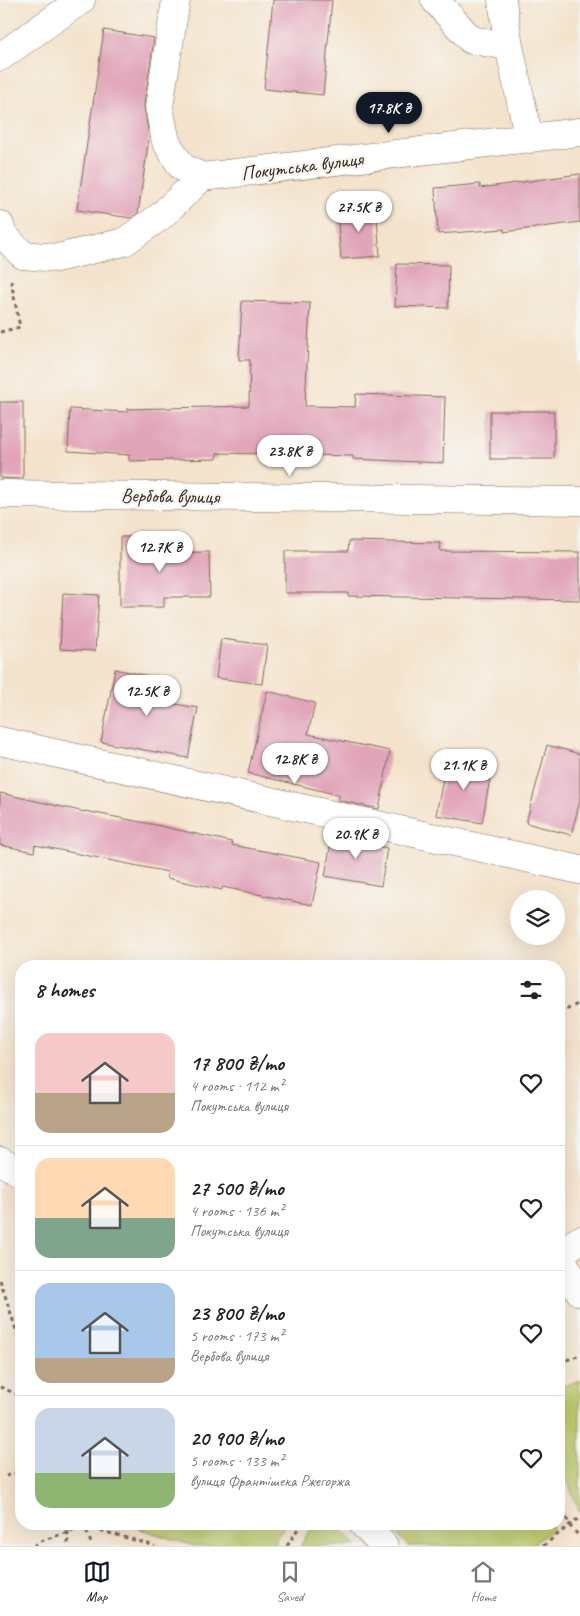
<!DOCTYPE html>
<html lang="en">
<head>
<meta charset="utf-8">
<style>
	body { margin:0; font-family:Caveat,sans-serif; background:#f6f6f6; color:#222; height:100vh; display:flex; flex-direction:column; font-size:19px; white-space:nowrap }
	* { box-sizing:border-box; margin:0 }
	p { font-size:16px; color:#767676 }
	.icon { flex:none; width:28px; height:28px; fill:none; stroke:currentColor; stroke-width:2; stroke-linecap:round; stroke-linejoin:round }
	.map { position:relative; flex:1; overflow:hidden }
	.side { position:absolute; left:15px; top:960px; width:550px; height:570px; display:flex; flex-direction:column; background:#fff; border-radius:20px; box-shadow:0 5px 20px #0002 }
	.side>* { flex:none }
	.controls { position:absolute; left:510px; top:890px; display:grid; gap:10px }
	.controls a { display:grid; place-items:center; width:55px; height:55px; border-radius:50%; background:#fff; box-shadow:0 5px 20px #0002; font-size:25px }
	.price { position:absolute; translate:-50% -42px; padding:0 11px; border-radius:18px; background:#fff; color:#222; font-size:16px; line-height:32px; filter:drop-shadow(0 1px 2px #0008) }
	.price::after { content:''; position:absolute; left:50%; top:30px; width:15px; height:11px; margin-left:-8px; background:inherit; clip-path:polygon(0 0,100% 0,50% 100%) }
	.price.current { background:#111827; color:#fff }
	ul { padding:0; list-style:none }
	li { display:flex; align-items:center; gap:15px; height:125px; padding:0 20px }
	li+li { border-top:1px solid #e0e0e0 }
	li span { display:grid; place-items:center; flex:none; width:140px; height:100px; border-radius:15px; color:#555 }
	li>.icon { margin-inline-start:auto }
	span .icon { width:60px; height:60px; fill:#fffc; stroke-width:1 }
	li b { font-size:21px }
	h2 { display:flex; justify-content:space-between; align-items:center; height:60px; padding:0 20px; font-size:21px }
	.dock { display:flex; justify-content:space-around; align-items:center; height:70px; border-top:1px solid #e0e0e0; background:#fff; font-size:14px; color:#767676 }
	.dock a { display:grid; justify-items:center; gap:2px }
	.dock .current { color:#111827 }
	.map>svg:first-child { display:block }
	.green { fill:#bcc86a; stroke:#7c7944 }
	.building { fill:#e1a4b9 }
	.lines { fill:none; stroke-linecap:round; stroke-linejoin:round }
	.minor-casing { stroke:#7c6b5b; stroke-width:29 }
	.path { stroke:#7c6b5b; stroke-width:3; stroke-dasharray:4 4; stroke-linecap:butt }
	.minor { stroke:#fff; stroke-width:28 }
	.labels { text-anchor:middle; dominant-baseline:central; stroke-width:5; stroke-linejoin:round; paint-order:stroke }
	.street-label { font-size:20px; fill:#3b2a1e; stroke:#f6f6f2 }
</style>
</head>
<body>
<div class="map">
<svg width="580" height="1546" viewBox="0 0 580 1546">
	<rect width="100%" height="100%" fill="#f6f6f2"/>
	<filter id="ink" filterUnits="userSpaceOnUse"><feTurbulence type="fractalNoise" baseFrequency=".02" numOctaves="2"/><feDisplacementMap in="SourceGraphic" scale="10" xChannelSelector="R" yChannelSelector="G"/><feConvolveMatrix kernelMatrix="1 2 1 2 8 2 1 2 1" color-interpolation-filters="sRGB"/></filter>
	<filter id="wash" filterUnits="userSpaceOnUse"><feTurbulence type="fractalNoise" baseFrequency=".0096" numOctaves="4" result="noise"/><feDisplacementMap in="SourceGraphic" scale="20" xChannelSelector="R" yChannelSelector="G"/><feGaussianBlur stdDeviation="1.12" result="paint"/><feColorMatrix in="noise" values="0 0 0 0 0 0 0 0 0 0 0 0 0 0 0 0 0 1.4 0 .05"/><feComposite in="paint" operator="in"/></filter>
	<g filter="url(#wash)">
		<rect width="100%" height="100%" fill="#f4e3cc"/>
		<!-- green -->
		<path class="green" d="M 580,1380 L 580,1511 L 579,1511 L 559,1459 L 559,1388 Z
			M 155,1524 L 285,1524 L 272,1546 L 194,1546 L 140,1529 Z
			M 314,1524 L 335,1524 L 357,1546 L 300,1546 Z
			M 387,1524 L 551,1524 L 553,1529 L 530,1546 L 408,1546 Z"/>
		<g id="blocks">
			<!-- building -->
			<path class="building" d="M 273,0 L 332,0 L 323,95 L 264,89 Z
				M 104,30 L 154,38 L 144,105 L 149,138 L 138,213 L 131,218 L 77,210 Z
				M 580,174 L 580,222 L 504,232 L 504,229 L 438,234 L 435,188 L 480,184 L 480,188 Z
				M 376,206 L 380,256 L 341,259 L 337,210 Z
				M 397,264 L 449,265 L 448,308 L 395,306 Z
				M 242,301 L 310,303 L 305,406 L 355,407 L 356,394 L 445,397 L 443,463 L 353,459 L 353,456 L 217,453 L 217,459 L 129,461 L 129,455 L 68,451 L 70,409 L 127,412 L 127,409 L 249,406 L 250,360 L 239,360 Z
				M 0,402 L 23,402 L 23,479 L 0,478 Z
				M 490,411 L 554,411 L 554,459 L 490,459 Z
				M 120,537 L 164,537 L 164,553 L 209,552 L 210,597 L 164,597 L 164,607 L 120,607 Z
				M 349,541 L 441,543 L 440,551 L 580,552 L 580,600 L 348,596 L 348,593 L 285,593 L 285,551 L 348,551 Z
				M 63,593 L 99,595 L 95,651 L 60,649 Z
				M 221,639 L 267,645 L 262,684 L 216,678 Z
				M 115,669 L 163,679 L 158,701 L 198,708 L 188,758 L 101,742 Z
				M 267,691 L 315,703 L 308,734 L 390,751 L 379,809 L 338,800 L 339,795 L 248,773 Z
				M 547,745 L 580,754 L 580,801 L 571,835 L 526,823 Z
				M 447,759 L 492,767 L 482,823 L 436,815 Z
				M 0,793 L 85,812 L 85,811 L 156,825 L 232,842 L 232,845 L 321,862 L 312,905 L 222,887 L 222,890 L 167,878 L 168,872 L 35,845 L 34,852 L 0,845 Z
				M 333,831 L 373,840 L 372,845 L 387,848 L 381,886 L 325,876 Z"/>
		</g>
	</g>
	<g filter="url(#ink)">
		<use href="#blocks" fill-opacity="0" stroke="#7c6b5b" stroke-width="1"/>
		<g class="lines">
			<!-- minor casing -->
			<g class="minor-casing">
				<path id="minor" d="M 176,0 L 159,107 L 166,142 L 182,167 L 202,177
					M 435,0 L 471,40 L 509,46 L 529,139
					M 502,0 L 509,46
					M 0,57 L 81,0
					M 202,177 L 580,132
					M 0,225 L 2,234 L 23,255 L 57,258 L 124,242 L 161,216 L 202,177
					M 0,494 L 580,501
					M 0,741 L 580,870
					M 0,1161 L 21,1173
					M 580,1240 L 559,1254 L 580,1292
					M 363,1524 L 384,1546"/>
			</g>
			<!-- path -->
			<path class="path" d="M 0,332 L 20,327 L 11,281
				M 559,1013 L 580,1003
				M 0,1280 L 21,1345
				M 559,1363 L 580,1355
				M 0,1387 L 17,1394 L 21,1405
				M 6,1476 L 21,1471
				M 559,1495 L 569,1525 L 580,1537
				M 65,1524 L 68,1532 L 68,1546
				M 84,1524 L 92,1546
				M 85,1526 L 155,1546
				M 34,1546 L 41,1541 L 92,1524
				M 287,1546 L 301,1524
				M 543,1546 L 580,1517"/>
			<!-- minor -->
			<use href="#minor" class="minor"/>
		</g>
	</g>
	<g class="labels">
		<!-- street labels -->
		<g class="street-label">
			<text transform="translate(302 166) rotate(-7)">Покутська вулиця</text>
			<text transform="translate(170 496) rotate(1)">Вербова вулиця</text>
		</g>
	</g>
</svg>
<div class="controls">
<a><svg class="icon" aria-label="layers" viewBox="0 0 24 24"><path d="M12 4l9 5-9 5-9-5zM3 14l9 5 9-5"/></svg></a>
</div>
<b class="price current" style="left:389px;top:134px">17.8K ₴</b>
<b class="price" style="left:359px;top:233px">27.5K ₴</b>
<b class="price" style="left:290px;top:477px">23.8K ₴</b>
<b class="price" style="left:160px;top:573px">12.7K ₴</b>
<b class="price" style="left:147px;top:717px">12.5K ₴</b>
<b class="price" style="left:295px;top:785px">12.8K ₴</b>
<b class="price" style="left:464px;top:791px">21.1K ₴</b>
<b class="price" style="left:356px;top:860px">20.9K ₴</b>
<section class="side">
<h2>8 homes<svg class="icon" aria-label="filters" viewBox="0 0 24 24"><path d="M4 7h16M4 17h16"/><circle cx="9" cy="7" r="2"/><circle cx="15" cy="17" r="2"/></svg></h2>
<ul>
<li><span style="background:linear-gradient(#f6c9c9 60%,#b9a48a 0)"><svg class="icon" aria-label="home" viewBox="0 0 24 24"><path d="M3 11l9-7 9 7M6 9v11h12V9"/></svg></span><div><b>17 800 ₴/mo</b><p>4 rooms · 112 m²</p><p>Покутська вулиця</p></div><svg class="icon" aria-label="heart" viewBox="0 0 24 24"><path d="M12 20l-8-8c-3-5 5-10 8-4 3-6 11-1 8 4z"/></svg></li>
<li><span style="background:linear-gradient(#ffd9b3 60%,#7fa58c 0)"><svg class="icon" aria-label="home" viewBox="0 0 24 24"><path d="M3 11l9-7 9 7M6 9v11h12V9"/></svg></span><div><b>27 500 ₴/mo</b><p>4 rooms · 136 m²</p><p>Покутська вулиця</p></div><svg class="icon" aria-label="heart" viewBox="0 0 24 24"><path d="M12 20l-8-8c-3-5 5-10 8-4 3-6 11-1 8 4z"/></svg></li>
<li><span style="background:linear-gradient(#a9c7e8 75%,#b9a48a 0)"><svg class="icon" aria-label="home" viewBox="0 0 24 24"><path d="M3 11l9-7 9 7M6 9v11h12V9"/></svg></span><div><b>23 800 ₴/mo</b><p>5 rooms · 173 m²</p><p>Вербова вулиця</p></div><svg class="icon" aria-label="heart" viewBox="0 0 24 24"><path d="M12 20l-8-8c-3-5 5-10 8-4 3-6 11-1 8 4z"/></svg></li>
<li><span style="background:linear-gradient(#c9d6e8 65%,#8fb573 0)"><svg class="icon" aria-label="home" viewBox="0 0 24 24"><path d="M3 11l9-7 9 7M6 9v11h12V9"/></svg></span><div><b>20 900 ₴/mo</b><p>5 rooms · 133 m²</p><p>вулиця Франтішека Ржегоржа</p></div><svg class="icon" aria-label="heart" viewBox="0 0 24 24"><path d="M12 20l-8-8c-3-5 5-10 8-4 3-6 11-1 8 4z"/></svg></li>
</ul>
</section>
</div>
<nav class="dock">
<a class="current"><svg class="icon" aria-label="map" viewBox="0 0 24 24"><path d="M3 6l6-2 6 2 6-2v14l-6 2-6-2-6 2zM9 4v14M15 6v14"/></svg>Map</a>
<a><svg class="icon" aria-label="saved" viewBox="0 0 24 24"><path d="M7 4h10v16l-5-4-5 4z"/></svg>Saved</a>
<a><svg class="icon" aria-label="home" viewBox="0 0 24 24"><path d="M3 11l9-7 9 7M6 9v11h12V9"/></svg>Home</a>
</nav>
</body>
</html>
